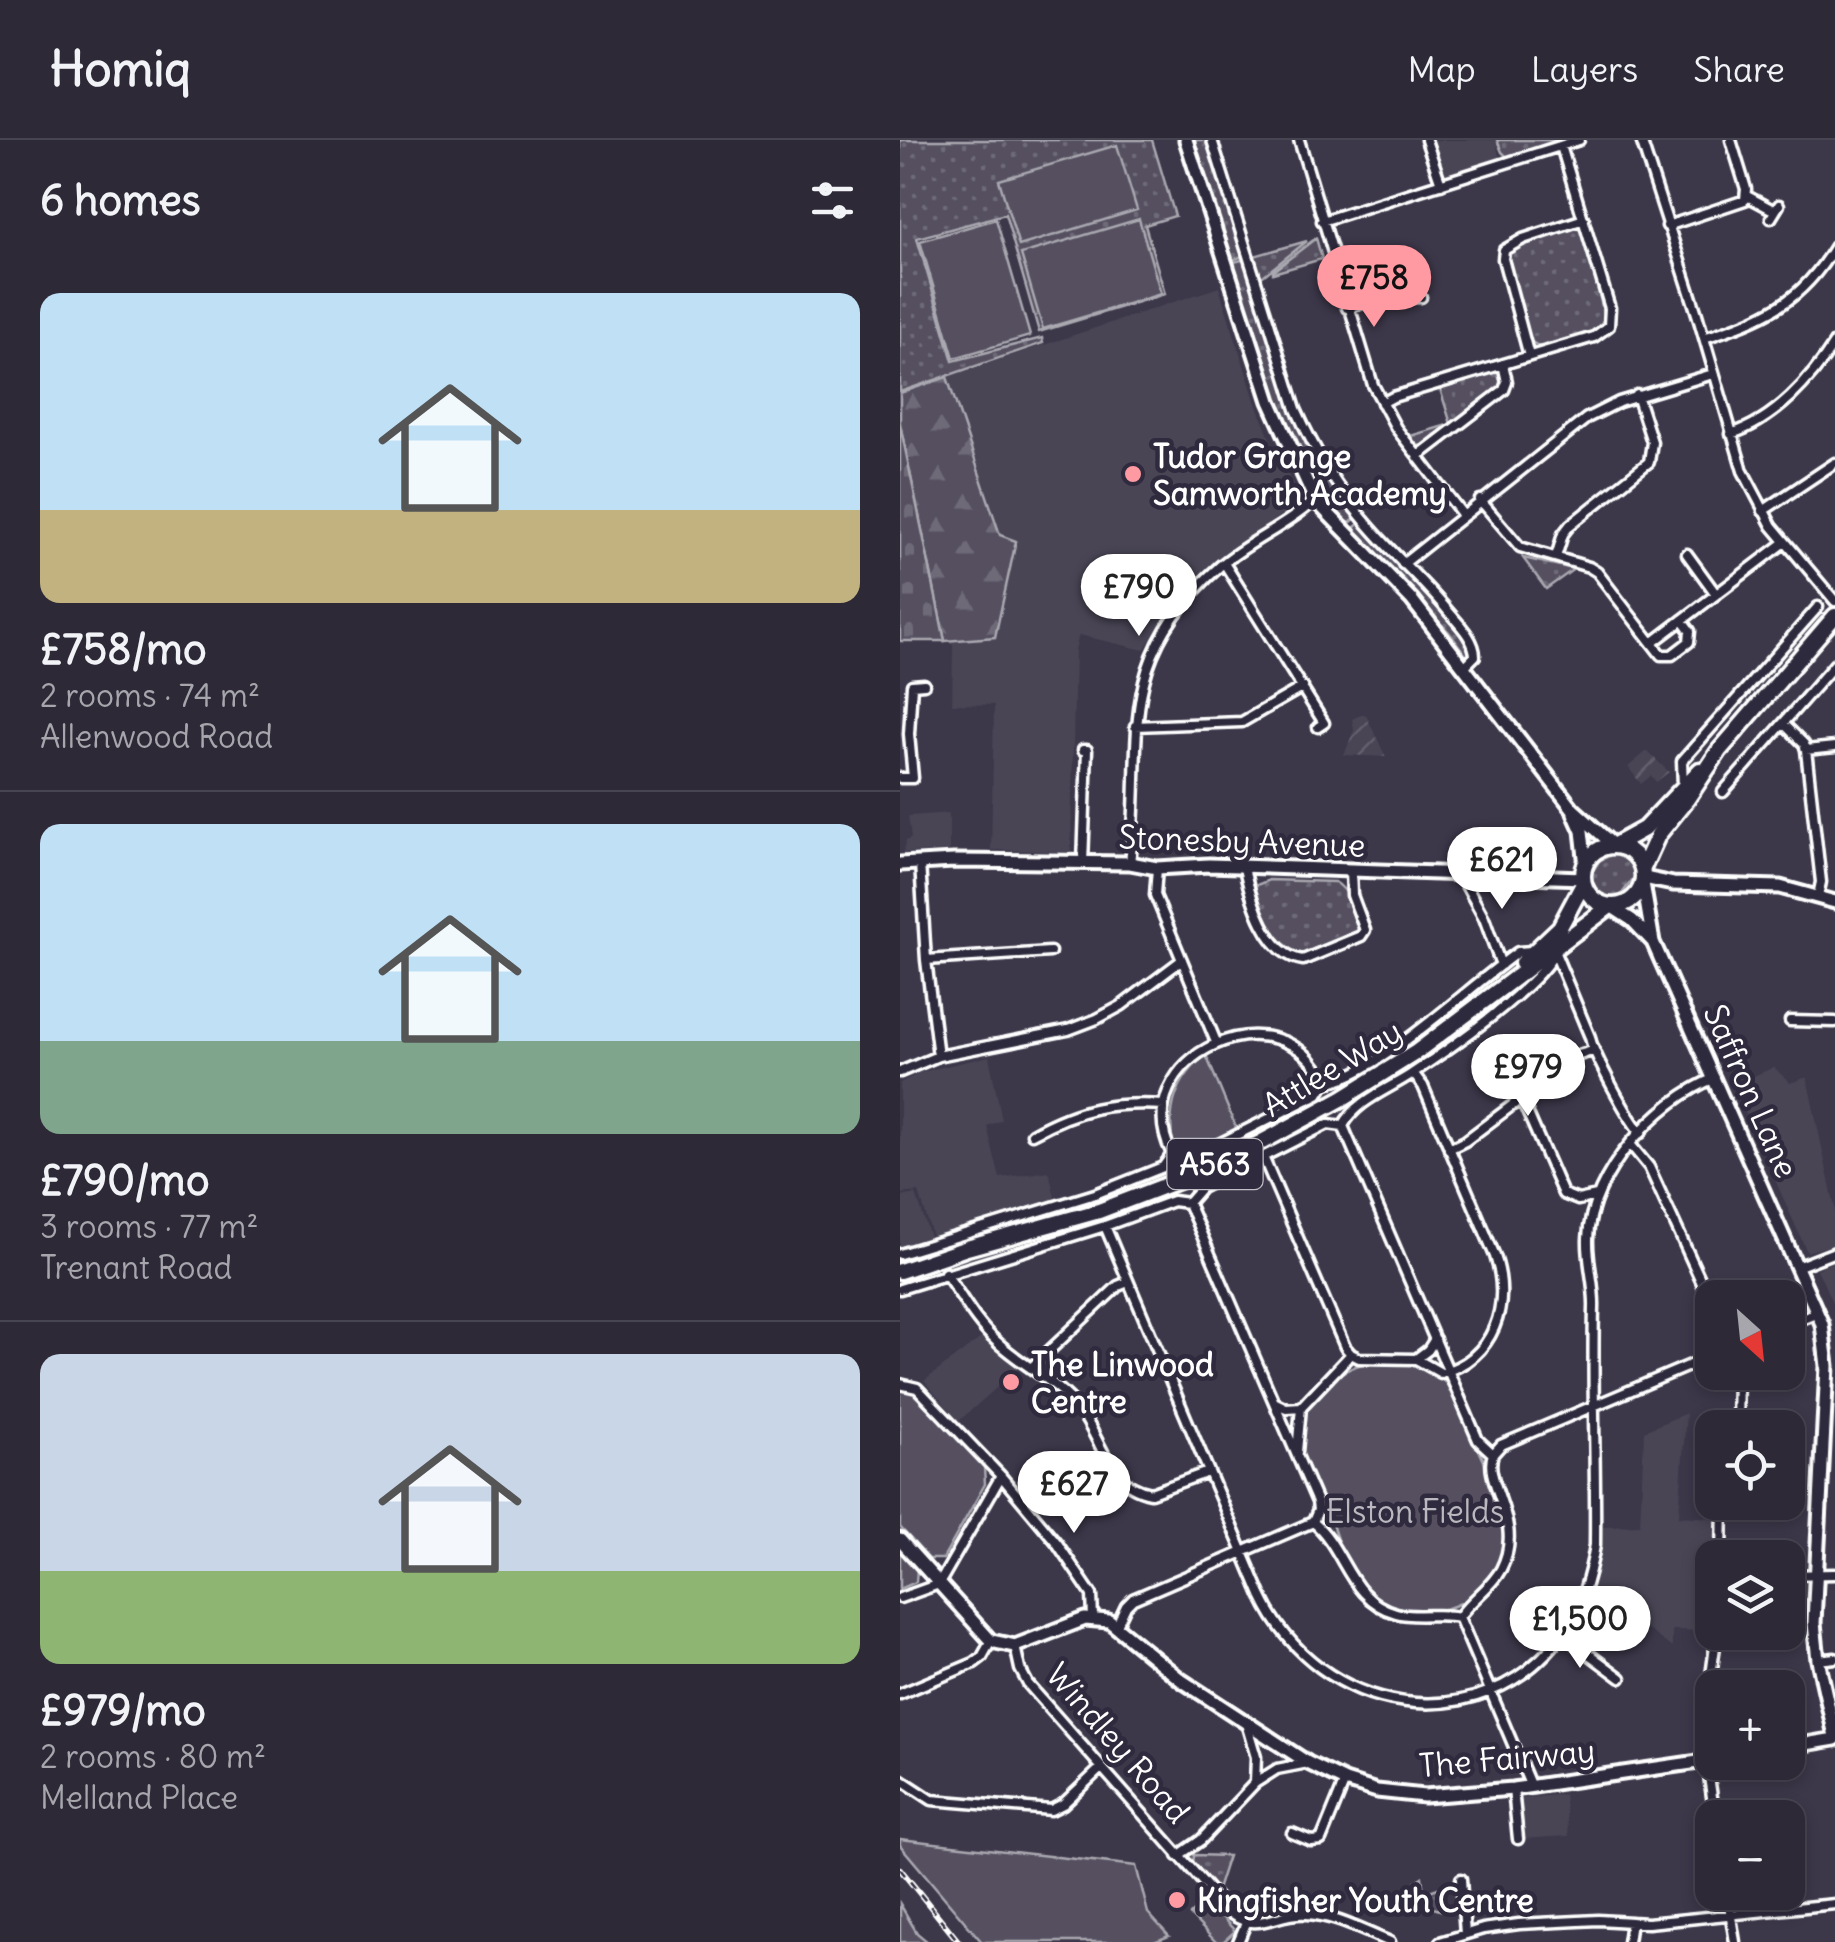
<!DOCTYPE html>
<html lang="en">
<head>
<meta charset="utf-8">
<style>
	body { margin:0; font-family:Delius,sans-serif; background:#35313f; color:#f1f3f6; height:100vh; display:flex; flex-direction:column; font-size:38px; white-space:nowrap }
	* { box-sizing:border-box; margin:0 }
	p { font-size:32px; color:#a7a6ad }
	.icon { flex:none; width:55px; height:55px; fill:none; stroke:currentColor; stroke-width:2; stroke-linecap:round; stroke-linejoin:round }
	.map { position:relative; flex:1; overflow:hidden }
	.details { display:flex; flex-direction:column; background:#2d2937; width:900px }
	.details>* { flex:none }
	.needle { width:65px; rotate:153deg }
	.fabs { position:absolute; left:795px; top:1140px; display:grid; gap:20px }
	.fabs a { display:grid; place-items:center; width:110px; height:110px; border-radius:20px; background:#2d2937; box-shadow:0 5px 15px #0003,0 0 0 2px #484552; font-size:50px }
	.price { position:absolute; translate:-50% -85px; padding:0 22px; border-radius:35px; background:#fff; color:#222; font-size:32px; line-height:65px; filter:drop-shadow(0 2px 5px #0008) }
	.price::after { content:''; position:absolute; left:50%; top:60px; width:30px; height:22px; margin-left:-15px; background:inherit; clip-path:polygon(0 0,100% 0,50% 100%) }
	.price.selected { background:#ff9aa2; color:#111 }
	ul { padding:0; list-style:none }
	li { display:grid; align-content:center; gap:20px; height:530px; padding:0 40px }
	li+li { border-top:2px solid #484552 }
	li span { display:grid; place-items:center; height:310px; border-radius:20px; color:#555 }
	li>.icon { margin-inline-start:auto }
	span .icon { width:180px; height:180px; fill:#fffc; stroke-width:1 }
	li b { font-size:42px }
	h2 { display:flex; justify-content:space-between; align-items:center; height:120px; padding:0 40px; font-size:42px }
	header { display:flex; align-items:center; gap:60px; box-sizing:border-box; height:140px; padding:0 50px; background:#2d2937; border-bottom:2px solid #484552 }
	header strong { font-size:48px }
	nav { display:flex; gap:55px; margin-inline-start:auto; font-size:35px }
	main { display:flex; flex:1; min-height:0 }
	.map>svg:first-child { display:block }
	.built { fill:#494455 }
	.industrial { fill:url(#industrial-furrows) }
	.grass { fill:url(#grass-dots); stroke:#aaa8b0; stroke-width:2.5 }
	.forest { fill:url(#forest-firs); stroke:#aaa8b0; stroke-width:2.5 }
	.cemetery { fill:url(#cemetery-stones); stroke:#aaa8b0; stroke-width:2.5 }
	.park { fill:#555060; stroke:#aaa8b0; stroke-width:2.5 }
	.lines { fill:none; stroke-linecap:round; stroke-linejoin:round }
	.street-casing { stroke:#fff; stroke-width:15 }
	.secondary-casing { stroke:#fff; stroke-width:19 }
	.highway-casing { stroke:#fff; stroke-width:21 }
	.street { stroke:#2f2a3d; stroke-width:8 }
	.secondary { stroke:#2f2a3d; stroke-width:11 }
	.highway { stroke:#2f2a3d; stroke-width:14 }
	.rail-casing { stroke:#fff; stroke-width:6 }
	.rail { stroke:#2f2a3d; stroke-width:2.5; stroke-dasharray:8; stroke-linecap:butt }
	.poi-dot { fill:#ff9aa2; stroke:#2f2a3d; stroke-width:4 }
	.labels { text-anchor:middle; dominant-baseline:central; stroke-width:9; stroke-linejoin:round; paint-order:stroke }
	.shield { fill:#2f2a3d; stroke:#c1bfc5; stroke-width:2.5 }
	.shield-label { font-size:30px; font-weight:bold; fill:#fff }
	.poi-label { font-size:32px; font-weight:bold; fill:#fff; stroke:#2f2a3d; text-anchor:start }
	.street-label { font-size:32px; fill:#fff; stroke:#2f2a3d }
	.park-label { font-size:32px; fill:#bbb9bf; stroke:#2f2a3d }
</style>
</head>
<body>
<header>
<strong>Homiq</strong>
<nav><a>Map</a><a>Layers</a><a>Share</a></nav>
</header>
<main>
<section class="details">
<h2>6 homes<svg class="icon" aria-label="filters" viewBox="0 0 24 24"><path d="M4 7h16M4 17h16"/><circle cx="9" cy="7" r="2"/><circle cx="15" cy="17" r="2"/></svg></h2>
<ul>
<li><span style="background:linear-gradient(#bfe0f5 70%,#c2b280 0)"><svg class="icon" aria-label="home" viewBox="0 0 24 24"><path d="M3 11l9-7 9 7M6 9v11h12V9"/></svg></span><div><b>£758/mo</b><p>2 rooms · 74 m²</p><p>Allenwood Road</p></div></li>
<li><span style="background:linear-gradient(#bfe0f5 70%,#7fa58c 0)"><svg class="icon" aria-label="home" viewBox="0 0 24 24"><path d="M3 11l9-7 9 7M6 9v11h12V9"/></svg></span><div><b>£790/mo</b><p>3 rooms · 77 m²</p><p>Trenant Road</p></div></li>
<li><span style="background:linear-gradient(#c9d6e8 70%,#8fb573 0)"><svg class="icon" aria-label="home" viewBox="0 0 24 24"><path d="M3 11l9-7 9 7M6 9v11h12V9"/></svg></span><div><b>£979/mo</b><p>2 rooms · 80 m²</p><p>Melland Place</p></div></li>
</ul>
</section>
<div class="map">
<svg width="935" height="1802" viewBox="0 0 935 1802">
	<defs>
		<pattern id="industrial-furrows" width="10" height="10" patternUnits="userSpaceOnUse" patternTransform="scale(2.5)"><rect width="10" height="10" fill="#494455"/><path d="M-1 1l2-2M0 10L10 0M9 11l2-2" fill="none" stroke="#64606e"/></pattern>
		<pattern id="grass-dots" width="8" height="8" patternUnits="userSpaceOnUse" patternTransform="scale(2.5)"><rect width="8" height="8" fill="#555060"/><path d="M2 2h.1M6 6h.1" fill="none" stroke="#6e6a78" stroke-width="1.8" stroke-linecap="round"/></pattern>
		<pattern id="forest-firs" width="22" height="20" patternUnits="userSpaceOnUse" patternTransform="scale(2.5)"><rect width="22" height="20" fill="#555060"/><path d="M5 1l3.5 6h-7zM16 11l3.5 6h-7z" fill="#6e6a78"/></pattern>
		<pattern id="cemetery-stones" width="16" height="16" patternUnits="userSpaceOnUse" patternTransform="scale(2.5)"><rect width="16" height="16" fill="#555060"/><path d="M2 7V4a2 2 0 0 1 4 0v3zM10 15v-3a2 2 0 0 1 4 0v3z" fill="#6e6a78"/></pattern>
	</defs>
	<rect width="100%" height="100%" fill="#3c3749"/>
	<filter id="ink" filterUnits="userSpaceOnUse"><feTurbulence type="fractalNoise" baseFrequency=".01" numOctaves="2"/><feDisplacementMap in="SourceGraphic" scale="20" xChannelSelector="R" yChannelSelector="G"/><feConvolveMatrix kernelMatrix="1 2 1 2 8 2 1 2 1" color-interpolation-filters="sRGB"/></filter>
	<g filter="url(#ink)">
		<!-- built -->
		<path class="built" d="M 531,0 L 596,0 L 599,17 L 597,21 L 552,36 L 542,33 Z
			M 319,147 L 357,266 L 377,315 L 398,353 L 393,366 L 299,433 L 272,464 L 244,510 L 179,495 L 175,510 L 171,712 L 91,710 L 94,565 L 52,564 L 53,505 L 45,501 L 95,497 L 100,396 L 47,237 Z
			M 49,673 L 49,711 L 3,713 L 6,701 L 11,698 L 8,676 Z
			M 89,916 L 102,980 L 87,986 L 100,1038 L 149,1031 L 156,1062 L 32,1096 L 19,1052 L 0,1054 L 0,943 L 21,932 Z
			M 874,927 L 890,943 L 907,937 L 935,1068 L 935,1104 L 907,1112 L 833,945 Z
			M 16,1054 L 30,1097 L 0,1108 L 0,1057 Z
			M 935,1121 L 935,1169 L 917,1129 Z
			M 82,1197 L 119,1228 L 59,1281 L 24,1241 Z
			M 786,1273 L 779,1376 L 817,1378 L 808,1491 L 772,1490 L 772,1508 L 728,1475 L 685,1460 L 699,1417 L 700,1386 L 740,1385 L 744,1291 Z
			M 664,1654 L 669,1696 L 622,1699 L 618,1659 Z"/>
		<!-- industrial -->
		<path class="industrial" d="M 461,575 L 466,575 L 486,617 L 444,615 L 454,590 L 452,579 Z
			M 747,611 L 769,632 L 756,642 L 751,636 L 741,644 L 728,627 Z"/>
		<!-- grass -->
		<path class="grass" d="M 0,0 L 252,0 L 275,76 L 245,85 L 265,154 L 139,192 L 105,74 L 17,98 L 53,221 L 142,198 L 143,203 L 0,252 Z
			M 290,0 L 308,0 L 344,116 L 329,121 Z
			M 597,0 L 662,0 L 610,20 L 602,12 Z
			M 673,86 L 683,92 L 705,178 L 694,192 L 642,208 L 630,201 L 605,118 L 615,105 Z
			M 416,98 L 422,119 L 373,133 L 373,131 Z
			M 407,101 L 363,136 L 360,137 L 354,116 Z
			M 346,119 C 374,214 394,298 456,378 L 450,383 C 398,363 347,177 330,123 Z
			M 597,231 L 601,245 L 525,306 L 513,305 L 507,297 L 551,284 L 540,249 Z
			M 460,383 L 533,460 L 571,508 L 571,517 L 568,518 L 549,492 L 450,391 Z
			M 623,418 L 674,429 L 646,449 Z
			M 715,713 L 730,718 L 736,735 L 721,755 L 704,758 L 693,750 L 691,734 L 699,721 Z
			M 369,740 L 435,742 C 451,752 456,772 462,789 C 453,797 409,818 397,816 C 377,812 353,765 354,746 Z
			M 294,1715 L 328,1716 L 317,1750 L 293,1725 Z
			M 522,1737 L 524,1753 L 538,1748 L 540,1770 L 526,1766 L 516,1757 L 516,1741 Z"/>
		<!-- forest -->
		<path class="forest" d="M 47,237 L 100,395 L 116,401 L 95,497 L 45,501 L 0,284 L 0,253 Z
			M 0,1764 L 17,1793 L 28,1802 L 0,1802 Z"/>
		<!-- cemetery -->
		<path class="cemetery" d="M 0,284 L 45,501 L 0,501 Z"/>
		<!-- park -->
		<path class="park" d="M 217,5 L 237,70 L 119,106 L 99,40 Z
			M 96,79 L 130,196 L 54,218 L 20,101 Z
			M 239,79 L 261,154 L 143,189 L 121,114 Z
			M 306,915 L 337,990 L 283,1016 L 273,1005 C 267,968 276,939 306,915 Z
			M 486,1218 C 506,1221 527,1224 542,1239 C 558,1255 565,1279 574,1299 C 597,1349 627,1407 577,1452 C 542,1483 484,1476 456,1439 C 442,1420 437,1397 429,1376 C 424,1360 412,1345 406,1329 C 386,1266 430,1227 486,1218 Z
			M 0,1247 L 13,1248 L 84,1327 L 85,1344 L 43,1419 L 29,1419 L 0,1387 Z
			M 0,1408 L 17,1428 L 16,1442 L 0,1449 Z
			M 0,1699 L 236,1726 L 248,1773 L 269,1796 L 254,1802 L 82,1802 L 0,1705 Z
			M 306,1760 L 335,1791 L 323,1802 L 316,1802 L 290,1775 Z"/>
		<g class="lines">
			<!-- street casing -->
			<g class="street-casing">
				<path id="street" d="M 312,0 L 396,269 C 414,309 435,346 464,380 C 490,412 522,439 548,471 C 558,483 575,499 575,516 L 564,527
					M 399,0 L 473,245 L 496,288 L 562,374
					M 526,0 L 541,44
					M 741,0 L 797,174 L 843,331 L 872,386 L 935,461
					M 847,56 L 875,71
					M 871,78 L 879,65
					M 422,81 L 679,0
					M 767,86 L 845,60 L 846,49 L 831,0
					M 509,156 L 509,133
					M 447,168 L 475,159 L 521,157
					M 804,198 C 865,178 901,163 935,106
					M 629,216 L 603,119 L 604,110 L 623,99 L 684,79
					M 482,263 L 493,257 L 694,197 L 709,186 L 710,168 L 661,6
					M 831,294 C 875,280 911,240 935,202
					M 518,316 L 604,250 L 607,242 L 603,224
					M 580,360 L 620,407 L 689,427 L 697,432 L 761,515 L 772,515 L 789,502 L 790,491 L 782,480
					M 863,371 L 935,323
					M 787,414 L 816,454
					M 656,417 L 663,394 L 670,385 L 749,322 L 752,302 L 737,255
					M 324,423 L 424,583 L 418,587
					M 503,424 L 687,278 L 719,262 L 813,234
					M 752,503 L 884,403
					M 884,584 L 904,604 L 906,610 L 921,742 L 918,756
					M 235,586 L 342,582 L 403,547
					M 183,610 L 187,610 L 183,724
					M 906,610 L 935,607
					M 0,638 L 13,638 L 9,594 L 12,545 L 24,544
					M 783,646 L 782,621 L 918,467
					M 823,652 L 935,524
					M 20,723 L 26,820 L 38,916
					M 230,723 C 245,598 211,522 320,426 C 349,401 387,386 415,360
					M 257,728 L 255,755 L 316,902
					M 344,728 C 351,759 366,815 403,820 L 461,796 L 465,790 L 452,755 L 451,731
					M 561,736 L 584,778 L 601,825
					M 655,813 L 690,897 C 692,912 729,980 741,993
					M 26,820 L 150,812
					M 890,881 L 935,882
					M 0,932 L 38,916 L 168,890 L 197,879 L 221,866 L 282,820
					M 622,960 L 663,1054 L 678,1060 L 697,1056
					M 132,994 C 179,968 211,962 264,965
					M 730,1004 L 749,1027 L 812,1165
					M 549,1009 L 565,1001 L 679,915 L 692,911
					M 272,1014 L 279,1020 L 287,1020 L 418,954 L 425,943 C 480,934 569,846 618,812 L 632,811
					M 272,1014 C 223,917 382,844 425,943
					M 364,1019 L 445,1207 L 451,1214
					M 288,1063 L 417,1362 L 418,1370 L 413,1382 C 446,1409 448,1460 496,1473 C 517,1479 539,1472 559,1477 C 571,1459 591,1448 601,1429 C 626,1381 582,1343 593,1314 L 578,1300 L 443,986
					M 205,1086 L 361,1455 C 417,1576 582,1606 664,1492 C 682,1466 690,1436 695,1405 C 696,1326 692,1247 694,1168 C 695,1145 687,1122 688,1099 C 690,1034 757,961 815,938
					M 0,1114 L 195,1054 L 263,1027 L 272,1014
					M 899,1126 L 935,1112
					M 45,1133 C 62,1156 74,1181 96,1201 C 122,1226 156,1240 179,1269 C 203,1301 207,1345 251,1353 L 308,1332
					M 0,1149 L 205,1086 L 273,1061 L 288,1063 L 301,1048 L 428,984 L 443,986 C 456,961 487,950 510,935 C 548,910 636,849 656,811
					M 888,1184 L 918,1172
					M 516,1219 L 528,1210 L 535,1199
					M 133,1226 L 218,1146 L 228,1142
					M 0,1244 L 17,1248 L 101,1336 L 157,1403 L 192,1455 L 193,1478
					M 376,1263 L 386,1268 L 401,1267
					M 837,1288 L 838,1232
					M 397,1312 L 401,1267 L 451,1214 L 459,1218 L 516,1219 L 541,1233 C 594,1219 612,1164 595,1116 L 523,946 L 513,933
					M 593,1314 L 601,1305 L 812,1216
					M 822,1418 L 823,1362
					M 888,1435 L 935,1434
					M 0,1458 L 39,1444 L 101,1336
					M 559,1477 L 631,1647
					M 217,1485 L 226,1466 L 233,1459 L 413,1382
					M 662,1494 L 721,1538
					M 115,1506 L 120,1529 L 128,1544 L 331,1774 C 359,1794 377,1771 407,1774 C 436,1776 463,1791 490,1802
					M 918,1520 L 935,1518
					M 0,1554 L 74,1523 L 82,1517 L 91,1501
					M 0,1639 L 32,1660 L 151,1670 L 163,1664 L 201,1628
					M 355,1643 L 377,1629 L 408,1623
					M 613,1649 L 618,1699
					M 815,1678 L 803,1594 L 817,1492
					M 392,1693 L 411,1701 L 421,1700 L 445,1641
					M 278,1716 L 301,1700 L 355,1643 L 356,1617 L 346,1583
					M 561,1739 L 565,1794
					M 827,1752 L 835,1802
					M 338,1802 L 346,1783
					M 540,1802 L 583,1789 L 619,1784 L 698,1780 L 748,1783 L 935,1764
					M 728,1802 L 731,1782"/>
			</g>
			<!-- secondary casing -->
			<g class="secondary-casing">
				<path id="secondary" d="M 286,0 L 370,261 L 415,360 L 512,460 L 673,669 L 713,705
					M 674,673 L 682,691 L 686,726
					M 0,724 L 54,721 L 230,723 L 257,728 L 309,725 L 683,738
					M 744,738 L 773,744 L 880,747 L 935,762
					M 743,743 L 753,802 L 922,1184 L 927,1226 L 914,1483 L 918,1520 L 935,1596
					M 712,767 L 732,780 L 753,802
					M 0,1400 L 91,1501 L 115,1506 L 185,1479 L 209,1481 L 281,1540 L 408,1623 L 445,1641 L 477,1651 L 524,1656 L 613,1649 L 812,1620
					M 888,1607 L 935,1599"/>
			</g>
			<!-- highway casing -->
			<g class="highway-casing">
				<path id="highway" d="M 715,705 L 744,689 L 800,630
					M683 736a30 30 0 1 1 60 0a30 30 0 1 1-60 0Z
					M 743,728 L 758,695 L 787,659 L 819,611 L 935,476
					M 622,823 L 660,787 L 683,744
					M 0,1131 L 67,1108 L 199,1071 L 280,1040 L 362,1002 L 443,958 L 515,913 L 709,767"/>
			</g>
			<!-- street -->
			<use href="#street" class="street"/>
			<!-- secondary -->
			<use href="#secondary" class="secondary"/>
			<!-- highway -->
			<use href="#highway" class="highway"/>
			<!-- rail casing -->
			<g class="rail-casing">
				<path id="rail" d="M 0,1729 L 59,1802"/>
			</g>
			<!-- rail -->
			<use href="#rail" class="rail"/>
		</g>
	</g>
	<!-- markers -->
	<g class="poi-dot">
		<circle cx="233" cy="334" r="10"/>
		<circle cx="111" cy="1242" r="10"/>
		<circle cx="277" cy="1760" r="10"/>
	</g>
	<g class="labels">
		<!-- shield labels -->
		<rect class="shield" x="267.5" y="999" width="95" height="50" rx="8"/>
		<g class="shield-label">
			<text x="315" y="1024">A563</text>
		</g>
		<!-- poi labels -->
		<g class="poi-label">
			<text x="253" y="316">Tudor Grange<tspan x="253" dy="37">Samworth Academy</tspan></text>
			<text x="131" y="1224">The Linwood<tspan x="131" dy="37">Centre</tspan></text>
			<text x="297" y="1760">Kingfisher Youth Centre</text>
		</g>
		<!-- street labels -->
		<g class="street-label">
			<text transform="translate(342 701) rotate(2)">Stonesby Avenue</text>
			<text transform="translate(432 928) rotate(-31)">Attlee Way</text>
			<text transform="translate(851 951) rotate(66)">Saffron Lane</text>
			<text transform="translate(218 1603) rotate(49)">Windley Road</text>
			<text transform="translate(607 1618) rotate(-5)">The Fairway</text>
		</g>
		<!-- park labels -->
		<g class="park-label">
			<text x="515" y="1371">Elston Fields</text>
		</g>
	</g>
</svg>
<div class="fabs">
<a><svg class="needle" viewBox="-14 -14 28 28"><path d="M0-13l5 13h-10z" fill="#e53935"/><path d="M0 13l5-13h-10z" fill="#a7a6ad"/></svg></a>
<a><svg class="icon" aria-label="locate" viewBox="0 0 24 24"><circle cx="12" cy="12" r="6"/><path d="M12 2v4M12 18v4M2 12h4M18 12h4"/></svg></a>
<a><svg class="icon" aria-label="layers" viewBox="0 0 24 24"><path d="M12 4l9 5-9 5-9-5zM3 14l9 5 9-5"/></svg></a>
<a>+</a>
<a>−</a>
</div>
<b class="price selected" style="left:474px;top:190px">£758</b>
<b class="price" style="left:239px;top:499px">£790</b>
<b class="price" style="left:602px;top:772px">£621</b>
<b class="price" style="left:628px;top:979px">£979</b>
<b class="price" style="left:174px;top:1396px">£627</b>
<b class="price" style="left:680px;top:1531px">£1,500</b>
</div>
</main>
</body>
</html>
